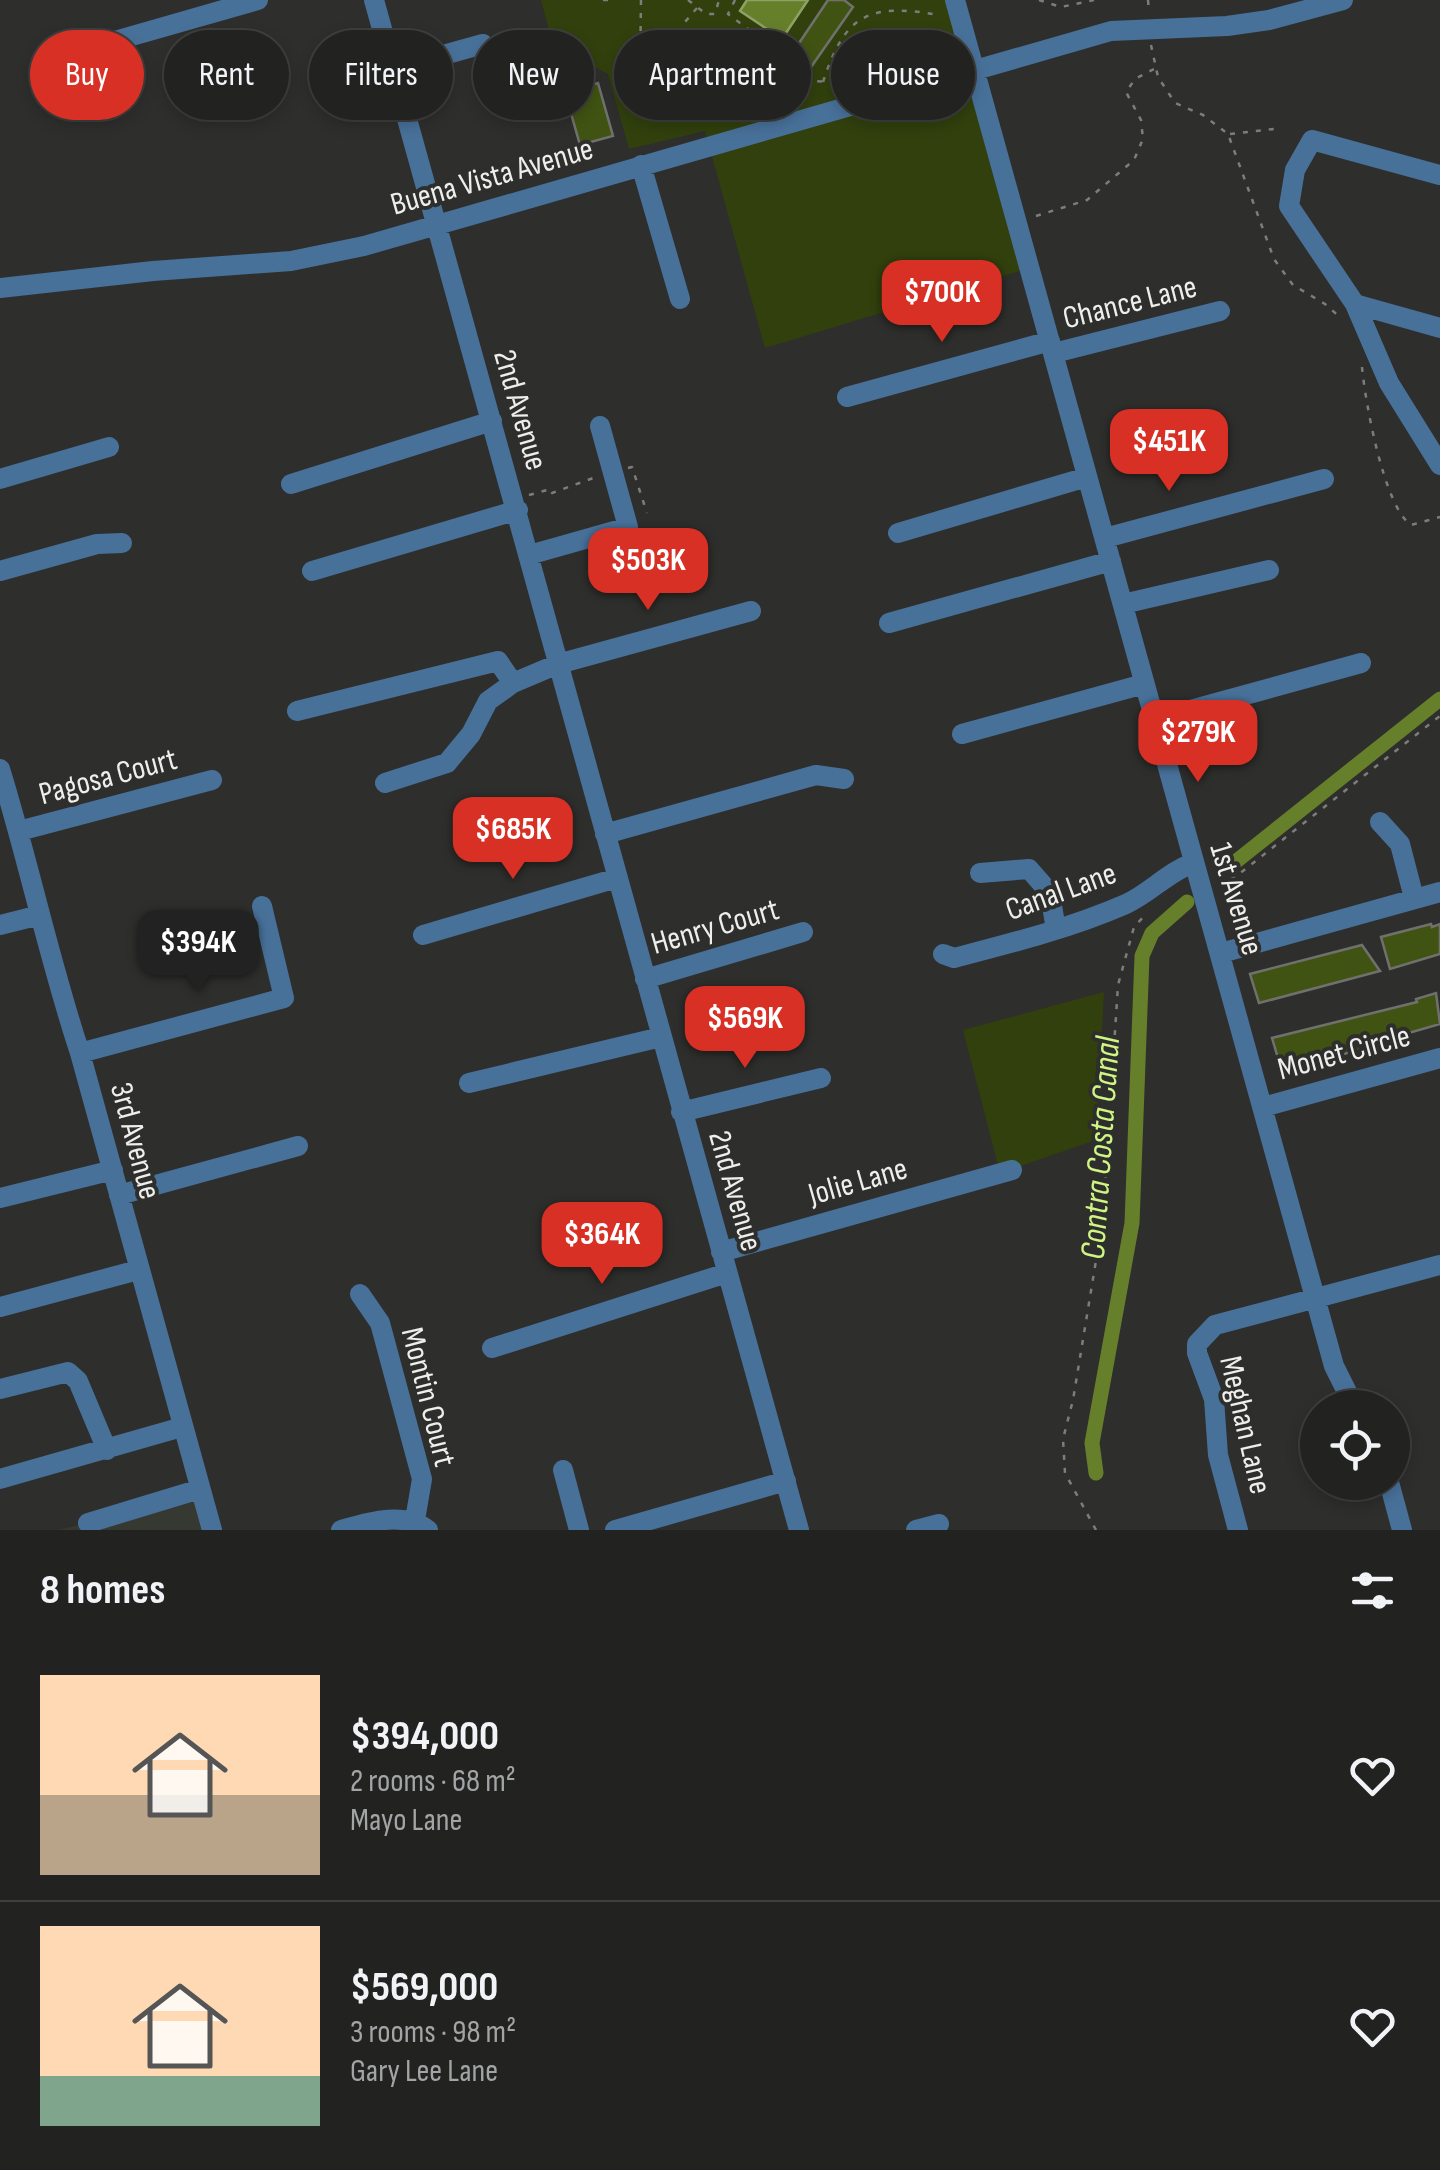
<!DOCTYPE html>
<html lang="en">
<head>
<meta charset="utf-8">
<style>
	body { margin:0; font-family:"Sofia Sans Condensed",sans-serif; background:#2a2a2a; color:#f1f3f6; height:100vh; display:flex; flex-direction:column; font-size:38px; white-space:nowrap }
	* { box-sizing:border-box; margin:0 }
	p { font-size:32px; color:#a2a4a5 }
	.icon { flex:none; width:55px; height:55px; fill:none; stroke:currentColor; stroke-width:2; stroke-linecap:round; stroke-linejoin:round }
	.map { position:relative; height:1530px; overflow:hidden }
	.side { display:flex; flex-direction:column; background:#222221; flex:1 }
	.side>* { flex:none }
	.hud { position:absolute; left:30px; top:30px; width:1380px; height:90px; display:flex; gap:20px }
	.fabs { position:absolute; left:1300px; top:1390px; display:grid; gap:20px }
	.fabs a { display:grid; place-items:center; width:110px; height:110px; border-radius:50%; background:#222221; box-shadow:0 5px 15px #0003,0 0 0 2px #3f3f3f; font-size:50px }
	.price { position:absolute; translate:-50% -85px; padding:0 22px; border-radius:20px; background:#d93025; color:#fff; font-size:32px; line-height:65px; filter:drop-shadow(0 2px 5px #0008) }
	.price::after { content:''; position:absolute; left:50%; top:60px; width:30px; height:22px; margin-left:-15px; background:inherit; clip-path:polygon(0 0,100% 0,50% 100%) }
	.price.current { background:#222; color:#fff }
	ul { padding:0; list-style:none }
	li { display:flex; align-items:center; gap:30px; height:250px; padding:0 40px }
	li+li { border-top:2px solid #3f3f3f }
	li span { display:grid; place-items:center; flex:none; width:280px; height:200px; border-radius:0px; color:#555 }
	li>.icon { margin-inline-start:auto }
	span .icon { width:120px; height:120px; fill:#fffc; stroke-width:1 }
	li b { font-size:42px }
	h2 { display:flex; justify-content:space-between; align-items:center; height:120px; padding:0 40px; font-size:42px }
	.chip { padding:0 35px; border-radius:45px; background:#222221; box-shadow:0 5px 15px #0003,0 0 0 2px #3f3f3f; font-size:35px; line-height:90px }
	.chip.current { background:#d93025; color:#fff }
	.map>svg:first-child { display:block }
	.built { fill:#353931 }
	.green { fill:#31400d }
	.water { fill:#667f2b; stroke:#8fa165; stroke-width:2.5 }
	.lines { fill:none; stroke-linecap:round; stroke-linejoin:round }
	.canal { stroke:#667f2b; stroke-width:15 }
	.building { fill:#415312; stroke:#70716e; stroke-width:2.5 }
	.path { stroke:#7d7d7b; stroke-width:2.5; stroke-dasharray:5 8; stroke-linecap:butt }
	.minor { stroke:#48719a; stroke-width:20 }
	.labels { text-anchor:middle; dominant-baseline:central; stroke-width:8; stroke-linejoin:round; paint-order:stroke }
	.street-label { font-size:32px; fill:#eeefed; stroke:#2e2e2c }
	.water-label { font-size:35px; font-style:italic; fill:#cff585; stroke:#2e2e2c }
</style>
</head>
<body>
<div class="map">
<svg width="1440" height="1530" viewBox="0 0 1440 1530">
	<rect width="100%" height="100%" fill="#2e2e2c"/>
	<!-- built -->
	<path class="built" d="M 200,1489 L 212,1530 L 58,1530 L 88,1523 Z"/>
	<!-- green -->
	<path class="green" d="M 541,0 L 955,0 L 1030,268 L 765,348 L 705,131 L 629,149 L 608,74 L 553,45 Z
		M 1104,992 L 1096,1140 L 1000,1173 L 963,1030 Z"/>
	<!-- water -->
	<path class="water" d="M 747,0 L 808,0 L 782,39 L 740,11 Z"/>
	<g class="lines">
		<!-- canal -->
		<path class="canal" d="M 1234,863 L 1440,699
			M 1096,1473 L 1092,1443 L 1132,1223 L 1142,956 L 1152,933 L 1187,902"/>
	</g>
	<!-- building -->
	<path class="building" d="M 828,0 L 844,0 L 853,7 L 802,80 L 783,67 Z
		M 598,83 L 613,136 L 580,145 L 565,92 Z
		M 1431,924 L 1432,927 L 1440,924 L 1440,954 L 1390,969 L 1381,937 Z
		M 1362,945 L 1380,971 L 1259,1003 L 1250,974 Z
		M 1436,993 L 1440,1024 L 1367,1045 L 1363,1049 L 1294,1067 L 1295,1072 L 1283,1075 L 1272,1038 L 1417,1002 L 1416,999 Z"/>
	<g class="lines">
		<!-- path -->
		<path class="path" d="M 603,0 L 610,0
			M 641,0 L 640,71 L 650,115
			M 688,0 L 706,14 L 715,14 L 719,0
			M 735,0 L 728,14 L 771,46 L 764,58 L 800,81 L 852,82 L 861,85
			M 1039,0 L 1061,7 L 1094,0
			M 1148,0 L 1149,12
			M 697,8 L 685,22 L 681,46 L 705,72 L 711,97
			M 1151,45 L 1158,77 L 1175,103 L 1203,115 L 1228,134 L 1274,259 L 1293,285 L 1325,304 L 1342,319
			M 764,58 L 766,82
			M 823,82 C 845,13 870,3 939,15
			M 1230,134 L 1274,129
			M 1036,216 L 1087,200 L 1134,160 L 1143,139 L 1141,120 L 1126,92 L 1135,79 L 1154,69
			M 1362,367 C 1365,401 1384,507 1411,525 L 1440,517
			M 628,468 L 632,467 L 647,513
			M 529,495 L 551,489 L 552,493 L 596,477
			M 1218,883 L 1234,878 L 1440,716
			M 1096,1530 L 1065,1473 L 1063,1439 L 1073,1400 L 1103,1218 L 1118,985 L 1134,927 L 1146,914"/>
		<!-- minor -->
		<path class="minor" d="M 374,0 L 799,1530
			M 955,0 L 1334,1366 L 1355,1408
			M 111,42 L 258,0
			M 393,69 L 483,44
			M 641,165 L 680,299
			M 1440,175 L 1312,140 L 1295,170 L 1289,206 L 1355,304 L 1389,383 L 1440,465
			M 0,288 L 153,271 L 291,261 L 364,246 L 1111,31 L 1227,26 L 1269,20 L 1343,0
			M 1355,304 L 1440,328
			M 1054,353 L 1220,311
			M 847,397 L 1050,341
			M 0,479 L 109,447
			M 291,484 L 492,421
			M 898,533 L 1087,477
			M 1105,538 L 1324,479
			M 529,555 L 628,527 L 600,426
			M 0,571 L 97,544 L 122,543
			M 312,571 L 518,510
			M 1123,604 L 1269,570
			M 889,623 L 1111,561
			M 297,711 L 498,661 L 513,683
			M 1154,720 L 1361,663
			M 962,734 L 1144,684
			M 0,769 C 29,863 49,960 80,1053 L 212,1530
			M 385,783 L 447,763 L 471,734 L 488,701 L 513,683 L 558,664 L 751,611
			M 1380,822 L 1400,844 L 1414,898
			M 19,831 L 212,780
			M 605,834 L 816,775 L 844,779
			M 980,873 L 1029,869 L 1050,893 L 1056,930
			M 0,925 L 40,915
			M 423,935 L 617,878
			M 1221,953 L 1440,892
			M 943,954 L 954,958 C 1012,943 1071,928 1126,904 C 1150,893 1168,872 1193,863
			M 645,979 L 803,932
			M 80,1053 L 284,998 L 262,906
			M 469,1083 L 661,1037
			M 1263,1107 L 1440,1058
			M 681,1112 L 821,1078
			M 119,1195 L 298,1146
			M 0,1198 L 113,1170
			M 721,1252 L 1012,1170
			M 360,1294 L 380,1323 L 422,1479 L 415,1520
			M 0,1307 L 138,1270
			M 492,1348 L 727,1273
			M 0,1389 L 68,1372 L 78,1381 L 107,1450
			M 563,1470 L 579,1530
			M 0,1479 L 182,1427
			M 1389,1482 L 1402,1530
			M 88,1523 L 200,1489
			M 341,1530 C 369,1522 404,1511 428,1530
			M 615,1530 L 786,1481
			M 916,1530 L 939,1524
			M 1238,1530 L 1218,1455 L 1214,1399 L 1197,1353 L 1197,1344 L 1215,1325 L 1440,1265"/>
	</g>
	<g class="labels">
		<!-- street labels -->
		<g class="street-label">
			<text transform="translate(492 177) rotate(-16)">Buena Vista Avenue</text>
			<text transform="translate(1130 303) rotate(-14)">Chance Lane</text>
			<text transform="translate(520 410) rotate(74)">2nd Avenue</text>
			<text transform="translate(108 777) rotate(-15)">Pagosa Court</text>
			<text transform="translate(1061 892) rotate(-20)">Canal Lane</text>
			<text transform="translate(1236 899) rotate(73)">1st Avenue</text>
			<text transform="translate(715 927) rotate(-16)">Henry Court</text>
			<text transform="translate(1344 1053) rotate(-15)">Monet Circle</text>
			<text transform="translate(135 1141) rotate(75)">3rd Avenue</text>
			<text transform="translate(858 1182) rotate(-16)">Jolie Lane</text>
			<text transform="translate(735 1191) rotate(74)">2nd Avenue</text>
			<text transform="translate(428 1397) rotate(76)">Montin Court</text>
			<text transform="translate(1245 1425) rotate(77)">Meghan Lane</text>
		</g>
		<!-- water labels -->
		<g class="water-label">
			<text transform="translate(1101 1148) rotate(-86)">Contra Costa Canal</text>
		</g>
	</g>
</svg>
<div class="fabs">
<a><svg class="icon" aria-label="locate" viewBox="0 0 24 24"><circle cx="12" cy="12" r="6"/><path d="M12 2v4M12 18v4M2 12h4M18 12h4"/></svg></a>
</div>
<b class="price" style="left:942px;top:345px">$700K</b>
<b class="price" style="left:1169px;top:494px">$451K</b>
<b class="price" style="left:648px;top:613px">$503K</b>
<b class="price" style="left:1198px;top:785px">$279K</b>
<b class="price" style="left:513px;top:882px">$685K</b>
<b class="price current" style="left:198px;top:995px">$394K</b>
<b class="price" style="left:745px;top:1071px">$569K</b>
<b class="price" style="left:602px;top:1287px">$364K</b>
<div class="hud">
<a class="chip current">Buy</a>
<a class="chip">Rent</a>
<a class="chip">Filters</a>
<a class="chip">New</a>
<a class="chip">Apartment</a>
<a class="chip">House</a>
</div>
</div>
<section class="side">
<h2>8 homes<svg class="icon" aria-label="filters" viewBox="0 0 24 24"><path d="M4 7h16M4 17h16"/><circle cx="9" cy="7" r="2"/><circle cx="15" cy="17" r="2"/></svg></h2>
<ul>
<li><span style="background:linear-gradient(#ffd9b3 60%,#b9a48a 0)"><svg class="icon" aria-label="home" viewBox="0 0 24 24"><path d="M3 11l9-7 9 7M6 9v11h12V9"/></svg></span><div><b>$394,000</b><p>2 rooms · 68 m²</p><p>Mayo Lane</p></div><svg class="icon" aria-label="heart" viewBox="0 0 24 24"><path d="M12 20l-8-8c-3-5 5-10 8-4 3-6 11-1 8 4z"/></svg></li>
<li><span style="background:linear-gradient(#ffd9b3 75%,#7fa58c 0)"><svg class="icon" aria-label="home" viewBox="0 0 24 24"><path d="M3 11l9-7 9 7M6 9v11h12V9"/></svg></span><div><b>$569,000</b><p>3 rooms · 98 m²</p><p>Gary Lee Lane</p></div><svg class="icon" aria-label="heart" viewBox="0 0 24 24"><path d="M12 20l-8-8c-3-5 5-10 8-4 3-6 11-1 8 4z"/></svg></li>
</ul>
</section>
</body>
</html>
